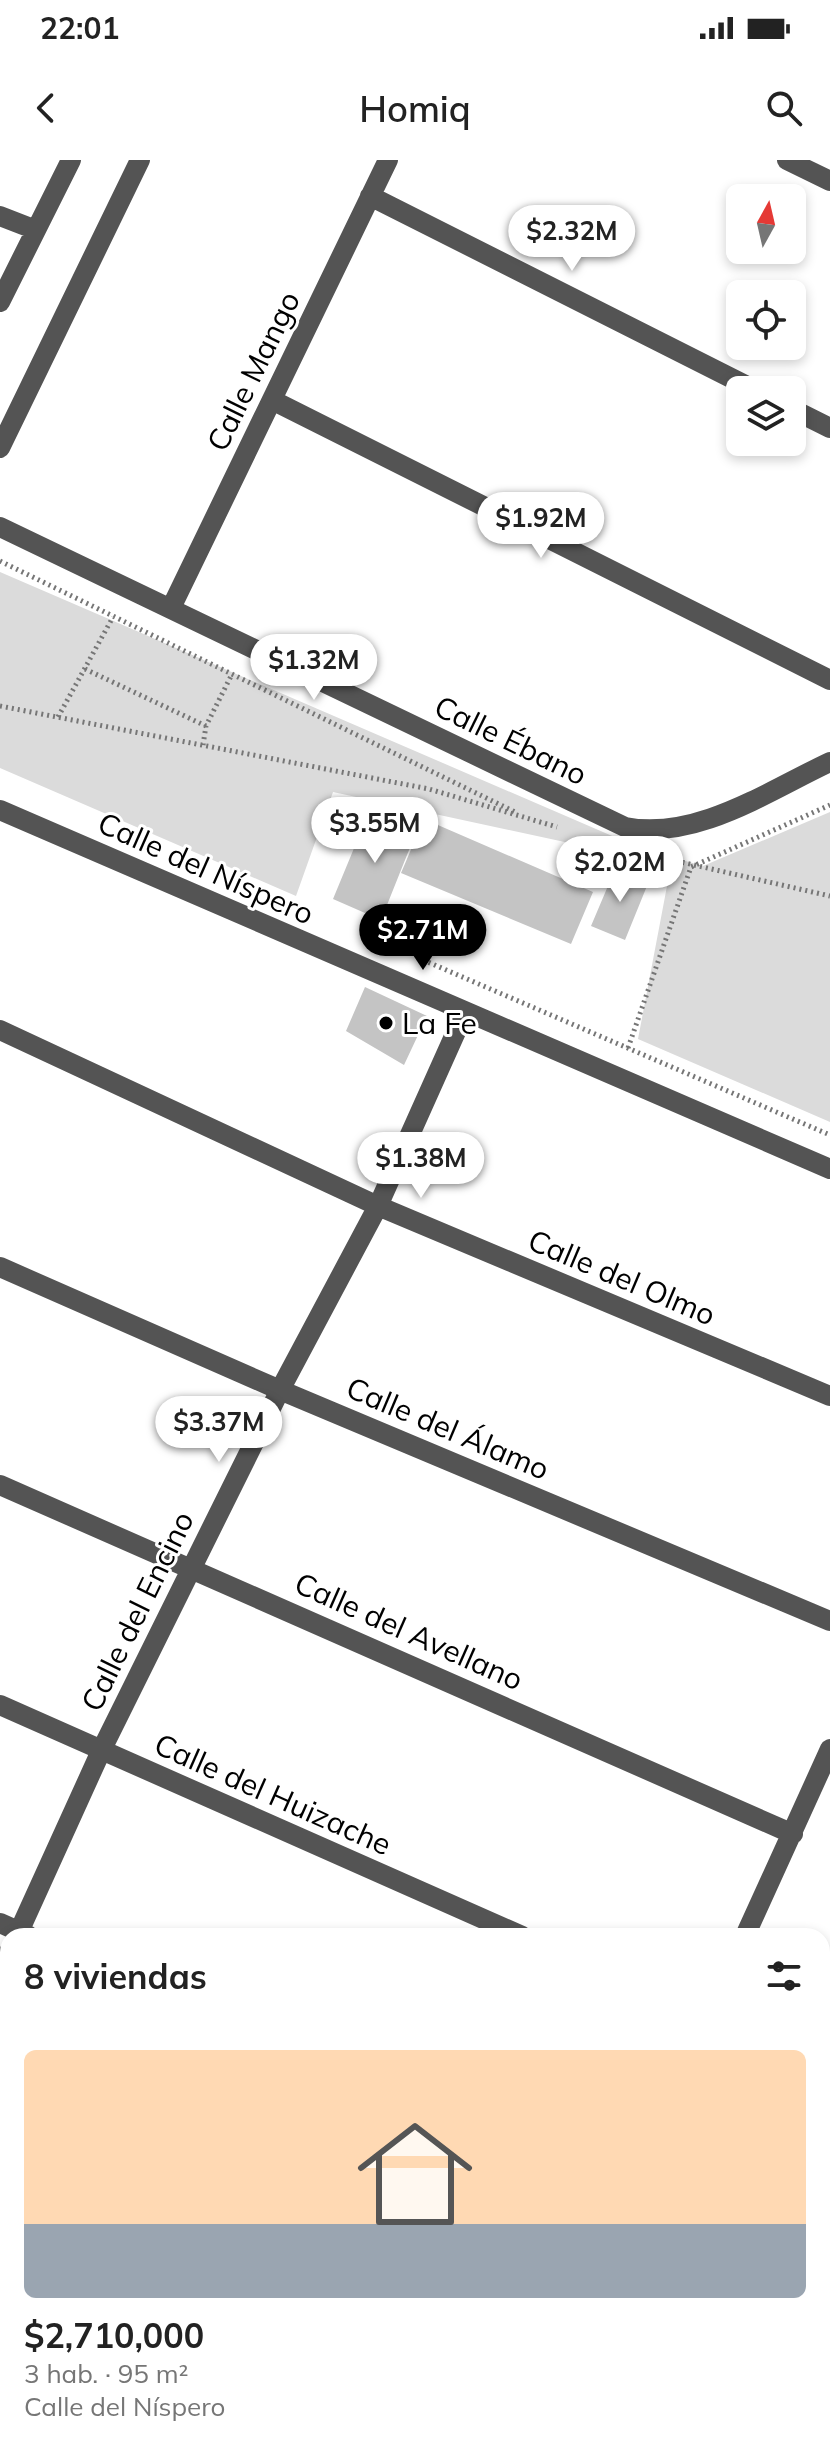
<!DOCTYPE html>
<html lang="es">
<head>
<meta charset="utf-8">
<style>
	body { margin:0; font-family:Mulish,sans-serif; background:#f6f6f6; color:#222; height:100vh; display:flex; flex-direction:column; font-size:30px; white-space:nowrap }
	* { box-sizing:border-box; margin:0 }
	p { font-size:26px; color:#767676 }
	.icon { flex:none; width:44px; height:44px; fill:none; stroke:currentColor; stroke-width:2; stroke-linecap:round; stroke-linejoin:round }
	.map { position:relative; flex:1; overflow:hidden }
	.drawer { position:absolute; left:0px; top:1768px; width:830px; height:536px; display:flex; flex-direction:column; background:#fff; border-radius:24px 24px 0 0; box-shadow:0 4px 12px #0003 }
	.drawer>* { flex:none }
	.needle { width:52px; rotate:8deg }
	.tools { position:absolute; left:726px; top:24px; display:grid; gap:16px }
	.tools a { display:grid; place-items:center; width:80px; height:80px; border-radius:12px; background:#fff; box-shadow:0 4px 12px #0003; font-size:40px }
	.price { position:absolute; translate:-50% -68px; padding:0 18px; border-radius:28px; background:#fff; color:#222; font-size:26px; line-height:52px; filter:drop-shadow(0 2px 4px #0008) }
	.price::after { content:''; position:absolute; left:50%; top:48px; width:24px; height:18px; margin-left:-12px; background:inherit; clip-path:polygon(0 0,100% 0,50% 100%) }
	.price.selected { background:#000; color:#fff }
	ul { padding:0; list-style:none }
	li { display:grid; align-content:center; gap:16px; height:424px; padding:0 24px }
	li+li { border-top:2px solid #e0e0e0 }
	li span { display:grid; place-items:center; height:248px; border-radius:12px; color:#555 }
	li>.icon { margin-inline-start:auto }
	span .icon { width:144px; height:144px; fill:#fffc; stroke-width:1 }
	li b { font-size:34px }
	h2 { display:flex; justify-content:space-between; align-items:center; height:96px; padding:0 24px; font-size:34px }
	.status { display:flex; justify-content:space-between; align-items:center; height:56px; padding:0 40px; background:#fff; direction:ltr }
	.status svg { height:22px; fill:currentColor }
	header { display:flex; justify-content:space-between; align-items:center; height:104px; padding:0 24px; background:#fff; font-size:36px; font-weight:600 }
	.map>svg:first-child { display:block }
	.green { fill:#dbdbdb }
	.building { fill:#c4c4c4 }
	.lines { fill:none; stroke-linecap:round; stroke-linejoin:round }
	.path { stroke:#767676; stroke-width:5; stroke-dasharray:2 4; stroke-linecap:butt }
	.minor { stroke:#545454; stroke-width:20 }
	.poi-dot { fill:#000; stroke:#fff; stroke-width:3 }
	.labels { text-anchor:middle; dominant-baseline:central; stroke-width:6; stroke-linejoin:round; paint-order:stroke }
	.street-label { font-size:30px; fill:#000; stroke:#fff }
	.poi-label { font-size:30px; fill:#000; stroke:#fff; text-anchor:start }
</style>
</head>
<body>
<div class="status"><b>22:01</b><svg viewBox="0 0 49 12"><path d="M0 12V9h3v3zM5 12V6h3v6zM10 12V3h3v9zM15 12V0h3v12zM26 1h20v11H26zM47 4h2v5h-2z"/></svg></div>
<header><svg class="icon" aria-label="back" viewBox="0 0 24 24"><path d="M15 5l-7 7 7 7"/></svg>Homiq<svg class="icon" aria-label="search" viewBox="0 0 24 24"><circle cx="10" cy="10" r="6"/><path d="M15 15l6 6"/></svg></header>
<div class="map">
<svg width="830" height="2304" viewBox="0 0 830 2304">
	<rect width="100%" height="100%" fill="#fff"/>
	<!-- green -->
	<path class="green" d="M 0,412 L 640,688 L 703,706 L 830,652 L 830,962 L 638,879 L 671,705 L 333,632 L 296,736 L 0,608 Z
		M 830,2249 L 830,2304 L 809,2304 L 812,2296 L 822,2296 L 822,2270 Z"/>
	<!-- building -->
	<path class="building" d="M 369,652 L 417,670 L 381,760 L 333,739 Z
		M 424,659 L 593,732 L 571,784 L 401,713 Z
		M 616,707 L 649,721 L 625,780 L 591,766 Z
		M 365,827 L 427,856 L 404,905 L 346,871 Z"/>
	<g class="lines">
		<!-- path -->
		<path class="path" d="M 0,401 L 517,653
			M 85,509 L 206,566
			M 0,546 L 429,629 L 557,667
			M 58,557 L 113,457
			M 203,585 L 206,566 L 232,514
			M 659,697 L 830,736
			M 423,800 L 830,975
			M 628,888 L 691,707 L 830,645"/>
		<!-- minor -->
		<path class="minor" d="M 787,0 L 830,21
			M 370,36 L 755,230
			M 0,56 L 36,70
			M 0,142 L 71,0
			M 272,240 L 830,520
			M 792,249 L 830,268
			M 0,288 L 140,0
			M 0,367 L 625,667 C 696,681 768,631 830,602
			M 171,448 L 388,0
			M 0,650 L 830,1009
			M 0,870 L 378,1046 L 830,1236
			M 0,1107 L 280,1230 L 830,1461
			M 0,1325 L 793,1674
			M 0,1545 L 522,1776
			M 0,1763 L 29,1776
			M 17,1776 L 101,1591 L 280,1230 L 378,1046 L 464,854
			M 745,1776 L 830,1589
			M 0,1808 L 8,1793
			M 0,1988 L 8,1992
			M 822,1992 L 830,1974
			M 822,2085 L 830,2088
			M 0,2226 L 8,2229
			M 162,2296 L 181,2304
			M 505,2304 L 509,2296
			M 684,2304 L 686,2296"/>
	</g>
	<!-- markers -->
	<circle class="poi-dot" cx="386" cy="863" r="8"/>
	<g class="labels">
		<!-- street labels -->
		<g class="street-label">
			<text transform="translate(253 211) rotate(-64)">Calle Mango</text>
			<text transform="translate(511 580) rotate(26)">Calle Ébano</text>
			<text transform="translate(206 708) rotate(24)">Calle del Níspero</text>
			<text transform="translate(622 1117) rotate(23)">Calle del Olmo</text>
			<text transform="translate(448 1268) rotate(23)">Calle del Álamo</text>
			<text transform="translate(137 1451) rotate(-64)">Calle del Encino</text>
			<text transform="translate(409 1471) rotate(24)">Calle del Avellano</text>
			<text transform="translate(273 1634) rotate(24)">Calle del Huizache</text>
		</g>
		<!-- poi labels -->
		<g class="poi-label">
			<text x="402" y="863">La Fe</text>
		</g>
	</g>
</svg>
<div class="tools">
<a><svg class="needle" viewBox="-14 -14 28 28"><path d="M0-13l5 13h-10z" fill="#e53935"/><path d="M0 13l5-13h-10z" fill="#767676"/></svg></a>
<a><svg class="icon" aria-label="locate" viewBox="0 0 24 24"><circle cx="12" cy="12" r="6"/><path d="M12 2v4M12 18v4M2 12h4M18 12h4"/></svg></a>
<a><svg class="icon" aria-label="layers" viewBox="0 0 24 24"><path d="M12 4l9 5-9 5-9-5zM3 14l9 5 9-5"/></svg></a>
</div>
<b class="price" style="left:572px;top:113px">$2.32M</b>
<b class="price" style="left:541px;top:400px">$1.92M</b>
<b class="price" style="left:314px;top:542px">$1.32M</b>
<b class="price" style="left:375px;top:705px">$3.55M</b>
<b class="price" style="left:620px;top:744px">$2.02M</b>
<b class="price selected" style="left:423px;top:812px">$2.71M</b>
<b class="price" style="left:421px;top:1040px">$1.38M</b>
<b class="price" style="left:219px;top:1304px">$3.37M</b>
<section class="drawer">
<h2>8 viviendas<svg class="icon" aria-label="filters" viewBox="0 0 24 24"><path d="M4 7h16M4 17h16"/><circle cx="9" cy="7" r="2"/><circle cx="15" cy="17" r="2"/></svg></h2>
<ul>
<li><span style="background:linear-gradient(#ffd9b3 70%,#9aa5b1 0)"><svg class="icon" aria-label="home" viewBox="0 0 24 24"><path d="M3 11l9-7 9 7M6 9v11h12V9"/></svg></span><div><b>$2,710,000</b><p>3 hab. · 95 m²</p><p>Calle del Níspero</p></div></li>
</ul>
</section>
</div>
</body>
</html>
